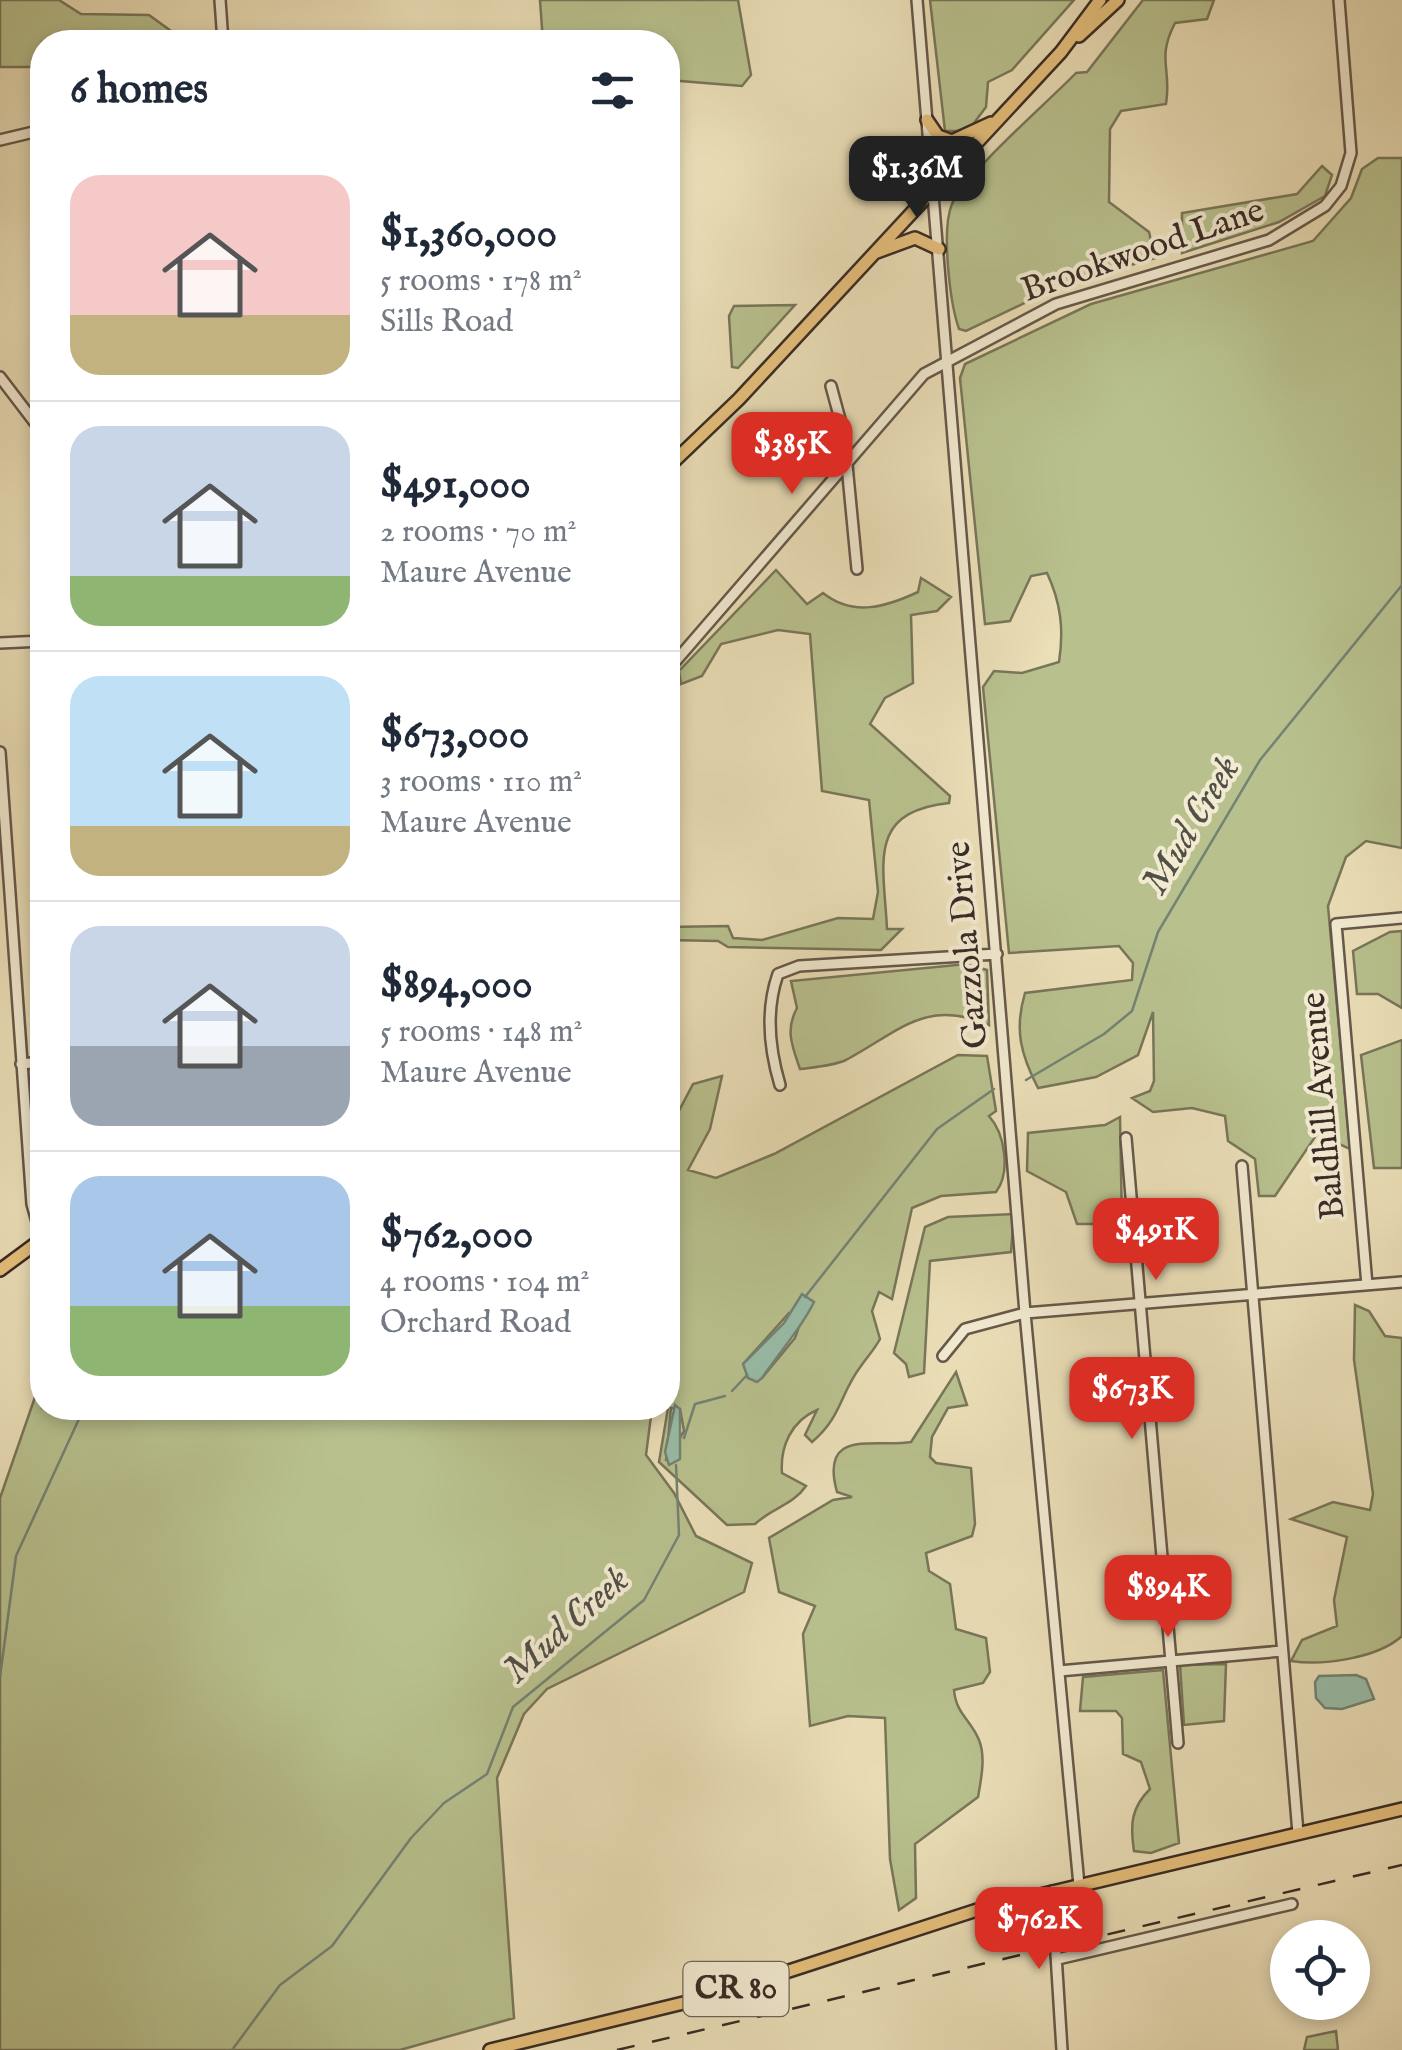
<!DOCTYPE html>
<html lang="en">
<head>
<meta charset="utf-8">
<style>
	body { margin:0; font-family:"IM FELL English",serif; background:#f6f6f7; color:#1f2937; height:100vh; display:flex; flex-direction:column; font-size:38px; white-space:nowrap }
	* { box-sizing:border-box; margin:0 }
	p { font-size:32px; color:#747a83 }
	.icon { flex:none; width:55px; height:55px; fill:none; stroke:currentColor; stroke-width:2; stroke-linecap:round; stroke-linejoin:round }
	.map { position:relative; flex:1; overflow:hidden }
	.side { position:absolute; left:30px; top:30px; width:650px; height:1390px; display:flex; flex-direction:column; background:#fff; border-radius:40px; box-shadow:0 5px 15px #0003 }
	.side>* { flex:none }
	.buttons { position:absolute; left:1270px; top:1920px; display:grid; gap:20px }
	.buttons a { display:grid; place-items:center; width:100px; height:100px; border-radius:50%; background:#fff; box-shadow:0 5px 15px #0003; font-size:50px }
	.price { position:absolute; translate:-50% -85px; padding:0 22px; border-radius:20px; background:#d93025; color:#fff; font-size:32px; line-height:65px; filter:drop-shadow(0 2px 5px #0008) }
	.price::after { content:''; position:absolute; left:50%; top:60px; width:30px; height:22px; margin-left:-15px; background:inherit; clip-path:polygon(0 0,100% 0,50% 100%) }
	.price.active { background:#222; color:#fff }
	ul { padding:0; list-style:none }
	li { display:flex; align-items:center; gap:30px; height:250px; padding:0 40px }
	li+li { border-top:2px solid #e0e1e3 }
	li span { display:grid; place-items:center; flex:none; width:280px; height:200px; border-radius:30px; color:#555 }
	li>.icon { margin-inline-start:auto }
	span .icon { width:120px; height:120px; fill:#fffc; stroke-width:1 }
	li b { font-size:42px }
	h2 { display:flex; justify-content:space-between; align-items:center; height:120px; padding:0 40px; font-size:42px }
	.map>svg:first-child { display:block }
	.green { fill:#b8c18e; stroke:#78765a; stroke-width:2.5; fill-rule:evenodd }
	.water { fill:#99bda9; stroke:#738374; stroke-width:2.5 }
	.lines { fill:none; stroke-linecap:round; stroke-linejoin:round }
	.stream { stroke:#738374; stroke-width:2.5 }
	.minor-casing { stroke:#66584a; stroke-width:14 }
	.major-casing { stroke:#392b25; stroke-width:16 }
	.minor { stroke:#f2ead1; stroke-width:9 }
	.major { stroke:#e6c07c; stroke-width:11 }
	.rail { stroke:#392b25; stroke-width:2.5; stroke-dasharray:18 18; stroke-linecap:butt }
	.labels { text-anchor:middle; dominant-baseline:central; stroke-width:8; stroke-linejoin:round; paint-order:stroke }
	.shield { fill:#f2ead1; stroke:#706459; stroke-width:2.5 }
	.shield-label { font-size:32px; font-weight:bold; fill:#392b25 }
	.street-label { font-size:35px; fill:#392b25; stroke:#f2ead1 }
	.water-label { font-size:38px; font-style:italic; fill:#515046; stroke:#f2ead1 }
</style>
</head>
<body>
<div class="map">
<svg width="1402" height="2050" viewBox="0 0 1402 2050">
	<rect width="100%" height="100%" fill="#ebdfb8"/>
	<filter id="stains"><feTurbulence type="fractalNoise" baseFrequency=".002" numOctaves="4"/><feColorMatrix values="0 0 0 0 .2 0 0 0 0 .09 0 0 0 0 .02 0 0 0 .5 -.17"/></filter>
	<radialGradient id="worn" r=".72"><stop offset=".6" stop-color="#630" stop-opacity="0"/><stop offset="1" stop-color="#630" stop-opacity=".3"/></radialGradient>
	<!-- green -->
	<path class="green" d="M 0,0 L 59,0 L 81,14 L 149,15 L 171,31 L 167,42 L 42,42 L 42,67 L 0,67 Z
		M 540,0 L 738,0 L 751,75 L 742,86 L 668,80 L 668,42 L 543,42 Z
		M 930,0 L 1074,0 L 1012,70 L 988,82 L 986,107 L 968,131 L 945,131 Z
		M 1143,0 L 1214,0 L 1207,19 L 1175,23 C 1156,60 1172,68 1166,104 L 1121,111 L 1110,129 L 1109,202 L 1149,232 L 1155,258 L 1064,284 L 966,331 L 959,329 C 950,303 941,230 952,204 C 965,174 1049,101 1076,73 L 1087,72 Z
		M 1378,158 L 1402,158 L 1402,848 L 1366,841 L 1346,857 L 1328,906 L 1350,1149 L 1317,1134 L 1275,1196 L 1259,1196 L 1255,1159 L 1228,1141 L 1225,1116 L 1192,1108 L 1153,1112 L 1132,1098 L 1150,1091 L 1154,1081 L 1153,1012 L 1138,1055 L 1096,1077 L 1038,1088 C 1021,1055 1014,1030 1025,993 L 1132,980 L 1133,963 L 1119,946 L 1009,953 L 983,687 L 994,671 L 1022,673 L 1059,662 C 1064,630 1061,603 1047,573 L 1031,576 L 1010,621 L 985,624 L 960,378 L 965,364 L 1091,304 L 1313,241 L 1351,198 L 1362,169 Z
		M 1322,166 L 1332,175 L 1325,196 L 1279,222 L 1182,253 L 1182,213 L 1297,194 Z
		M 795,305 L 738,368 L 732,367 L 729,316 L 734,306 Z
		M 668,502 L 678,578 L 668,579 Z
		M 776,570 L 807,604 L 823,593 C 853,617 886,607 918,592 L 921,578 L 951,597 L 937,611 L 911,615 L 913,683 L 885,698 L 870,724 L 950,796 L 949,803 C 866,812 884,864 887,929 L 902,929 L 881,950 L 728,947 L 718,941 L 668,940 L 668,927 L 728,926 L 733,938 L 762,940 L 838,918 L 873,919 L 878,892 L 869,800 L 822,791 L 810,634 L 778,630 L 721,644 L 702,676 L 681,684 L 679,671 Z
		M 1402,931 L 1402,1008 L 1378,994 L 1357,994 L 1353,951 L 1390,932 Z
		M 967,964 L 987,970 L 989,1025 C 925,998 900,1031 846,1060 C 833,1066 815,1067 800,1069 C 792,1046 785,1030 797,1008 L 791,981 Z
		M 1402,1040 L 1402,1168 L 1374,1168 L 1361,1055 Z
		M 958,1055 L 987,1056 L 996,1111 L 989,1116 C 1005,1134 1011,1172 996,1192 L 941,1196 L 912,1208 L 892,1299 L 879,1292 L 872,1311 L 880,1339 C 874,1350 868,1356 861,1366 C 840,1393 842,1417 812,1442 L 805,1435 L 817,1410 C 791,1421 780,1447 782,1473 L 806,1486 C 793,1505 772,1508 755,1524 L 727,1525 L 659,1462 L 668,1408 L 668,1121 L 671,1126 L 693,1084 L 722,1076 L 710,1129 L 688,1170 L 716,1178 L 774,1154 ZM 789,1313 L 803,1315 L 795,1338 L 762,1378 L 748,1378 L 744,1363 ZM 671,1408 L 680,1409 L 684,1431 L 666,1461 Z
		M 1120,1117 L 1122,1224 L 1077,1224 L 1066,1192 L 1027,1171 L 1028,1133 L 1105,1125 Z
		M 1014,1214 L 1011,1252 L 930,1261 L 924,1373 L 909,1377 L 906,1364 L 894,1353 L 925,1227 L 948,1217 Z
		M 1355,1305 L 1369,1311 L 1385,1336 L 1402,1338 L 1402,1636 C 1378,1658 1323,1666 1291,1661 L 1302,1640 L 1337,1626 L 1334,1600 L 1347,1537 L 1291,1519 L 1333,1502 L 1370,1510 L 1373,1494 L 1354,1360 Z
		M 956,1372 L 967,1405 L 948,1408 L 932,1437 L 930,1457 L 936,1463 L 971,1468 L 975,1524 L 972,1536 L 926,1553 L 929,1571 L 950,1584 L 956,1629 L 986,1638 L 990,1672 L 983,1683 L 954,1690 C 956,1714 971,1720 979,1740 C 986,1757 981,1780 978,1797 L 915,1844 L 916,1898 L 899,1910 L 890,1859 L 885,1718 L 848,1716 L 810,1726 L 803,1634 L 815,1606 L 779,1592 L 769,1538 L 833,1500 L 852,1497 L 837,1492 C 819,1427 875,1448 911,1442 Z
		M 42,1377 L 42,1408 L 652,1408 L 646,1455 L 674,1493 L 696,1536 L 752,1563 L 744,1592 L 547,1689 L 524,1714 L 497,1778 L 514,2018 L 400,2050 L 0,2050 L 0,1498 Z
		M 1226,1664 L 1224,1721 L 1184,1725 L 1180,1665 Z
		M 1163,1670 L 1179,1843 L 1151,1853 L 1134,1851 C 1130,1824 1131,1808 1150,1789 L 1141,1762 L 1123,1754 L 1122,1718 L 1116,1711 L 1080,1711 L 1083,1677 Z
		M 1336,2031 L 1338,2050 L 1304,2050 L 1307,2037 Z"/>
	<!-- water -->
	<path class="water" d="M 802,1294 L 814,1302 C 801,1329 780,1351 762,1378 L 757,1382 L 748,1378 L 743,1364 L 784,1323 Z
		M 675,1405 L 680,1409 L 680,1459 L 669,1465 L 665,1452 Z
		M 1356,1675 L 1366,1679 L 1374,1699 L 1342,1709 L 1325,1708 L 1316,1698 L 1315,1682 L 1319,1676 Z"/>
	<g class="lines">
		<!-- stream -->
		<path class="stream" d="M 1026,1080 L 1104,1034 L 1132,1011 L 1158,932 L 1260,760 L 1402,585
			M 805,1297 L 937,1129 L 994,1089
			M 732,1391 L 747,1375
			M 684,1438 L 695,1404 L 725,1396
			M 0,1677 L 16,1556 L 84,1408
			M 232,2050 L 280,1985 L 332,1946 L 411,1838 L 444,1803 L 487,1774 L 513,1707 L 644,1600 L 679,1535 L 676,1465"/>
		<!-- minor casing -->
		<g class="minor-casing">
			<path id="minor" d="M 220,0 L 223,42
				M 917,0 L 1025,1313 L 1079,1885
				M 0,140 L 42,130
				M 0,377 L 42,432
				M 831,386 L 844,434 L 857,569
				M 0,643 L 42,641
				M 668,670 L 924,374 L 1056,304 L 1269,240 L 1325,206 L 1341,186 L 1351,153 L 1339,0
				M 0,752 L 32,1204 L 42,1240
				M 21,1064 L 42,1062
				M 780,1085 C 769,1048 765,1011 778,974 L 799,966 L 997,954
				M 1126,1138 L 1178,1743
				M 1242,1166 L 1298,1833
				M 1367,1285 L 1336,924 L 1402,918
				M 943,1356 L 965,1329 L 1025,1313 L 1402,1282
				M 1059,1671 L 1282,1651
				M 1052,1891 L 1062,2050
				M 1058,1959 L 1292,1904"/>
		</g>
		<!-- major casing -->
		<g class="major-casing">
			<path id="major" d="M 1079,36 L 1118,0
				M 927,120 L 938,136 L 952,141 L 991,123
				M 877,252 L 915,238 L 939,249
				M 668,467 L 739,399 L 1061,52 L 1100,0
				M 0,1270 L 42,1239
				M 490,2050 L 712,1996 L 977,1910 L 1402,1809"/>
		</g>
		<!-- minor -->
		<use href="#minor" class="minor"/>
		<!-- major -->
		<use href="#major" class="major"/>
		<!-- rail -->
		<path class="rail" d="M 617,2050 L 1402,1865"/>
	</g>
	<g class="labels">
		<!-- shield labels -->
		<rect class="shield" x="683.5" y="1962" width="105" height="54" rx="8"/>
		<g class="shield-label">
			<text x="736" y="1989">CR 80</text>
		</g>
		<!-- street labels -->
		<g class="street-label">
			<text transform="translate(1143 251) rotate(-19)">Brookwood Lane</text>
			<text transform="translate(968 945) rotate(-95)">Gazzola Drive</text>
			<text transform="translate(1324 1106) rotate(-95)">Baldhill Avenue</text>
		</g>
		<!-- water labels -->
		<g class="water-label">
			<text transform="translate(1192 826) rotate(-59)">Mud Creek</text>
			<text transform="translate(567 1626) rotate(-42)">Mud Creek</text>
		</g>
	</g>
	<rect width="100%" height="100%" filter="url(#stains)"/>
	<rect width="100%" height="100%" fill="url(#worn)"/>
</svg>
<div class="buttons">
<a><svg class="icon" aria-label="locate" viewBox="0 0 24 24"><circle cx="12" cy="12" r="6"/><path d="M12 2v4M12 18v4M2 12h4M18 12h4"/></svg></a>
</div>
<b class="price active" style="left:917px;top:221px">$1.36M</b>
<b class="price" style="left:792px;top:497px">$385K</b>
<b class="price" style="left:1156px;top:1283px">$491K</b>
<b class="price" style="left:1132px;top:1442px">$673K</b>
<b class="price" style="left:1168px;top:1640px">$894K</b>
<b class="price" style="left:1039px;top:1972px">$762K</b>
<section class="side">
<h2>6 homes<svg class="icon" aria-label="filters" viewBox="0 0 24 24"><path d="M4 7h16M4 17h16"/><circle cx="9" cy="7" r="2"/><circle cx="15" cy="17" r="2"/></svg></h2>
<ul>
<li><span style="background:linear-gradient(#f6c9c9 70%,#c2b280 0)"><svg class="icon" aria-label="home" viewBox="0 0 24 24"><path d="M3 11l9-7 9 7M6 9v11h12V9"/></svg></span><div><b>$1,360,000</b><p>5 rooms · 178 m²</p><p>Sills Road</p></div></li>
<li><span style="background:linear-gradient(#c9d6e8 75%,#8fb573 0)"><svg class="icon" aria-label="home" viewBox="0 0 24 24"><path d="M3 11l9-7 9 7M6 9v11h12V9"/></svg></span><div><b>$491,000</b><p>2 rooms · 70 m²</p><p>Maure Avenue</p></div></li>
<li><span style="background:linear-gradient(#bfe0f5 75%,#c2b280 0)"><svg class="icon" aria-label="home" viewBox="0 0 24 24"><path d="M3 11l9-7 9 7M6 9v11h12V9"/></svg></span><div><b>$673,000</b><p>3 rooms · 110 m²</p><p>Maure Avenue</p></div></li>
<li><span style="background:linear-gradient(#c9d6e8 60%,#9aa5b1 0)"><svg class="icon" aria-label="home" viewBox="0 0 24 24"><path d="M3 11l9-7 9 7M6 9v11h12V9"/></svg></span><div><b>$894,000</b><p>5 rooms · 148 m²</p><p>Maure Avenue</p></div></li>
<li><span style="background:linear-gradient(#a9c7e8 65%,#8fb573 0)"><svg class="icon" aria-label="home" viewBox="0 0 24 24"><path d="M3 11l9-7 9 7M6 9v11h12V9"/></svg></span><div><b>$762,000</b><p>4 rooms · 104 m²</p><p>Orchard Road</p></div></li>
</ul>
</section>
</div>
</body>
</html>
